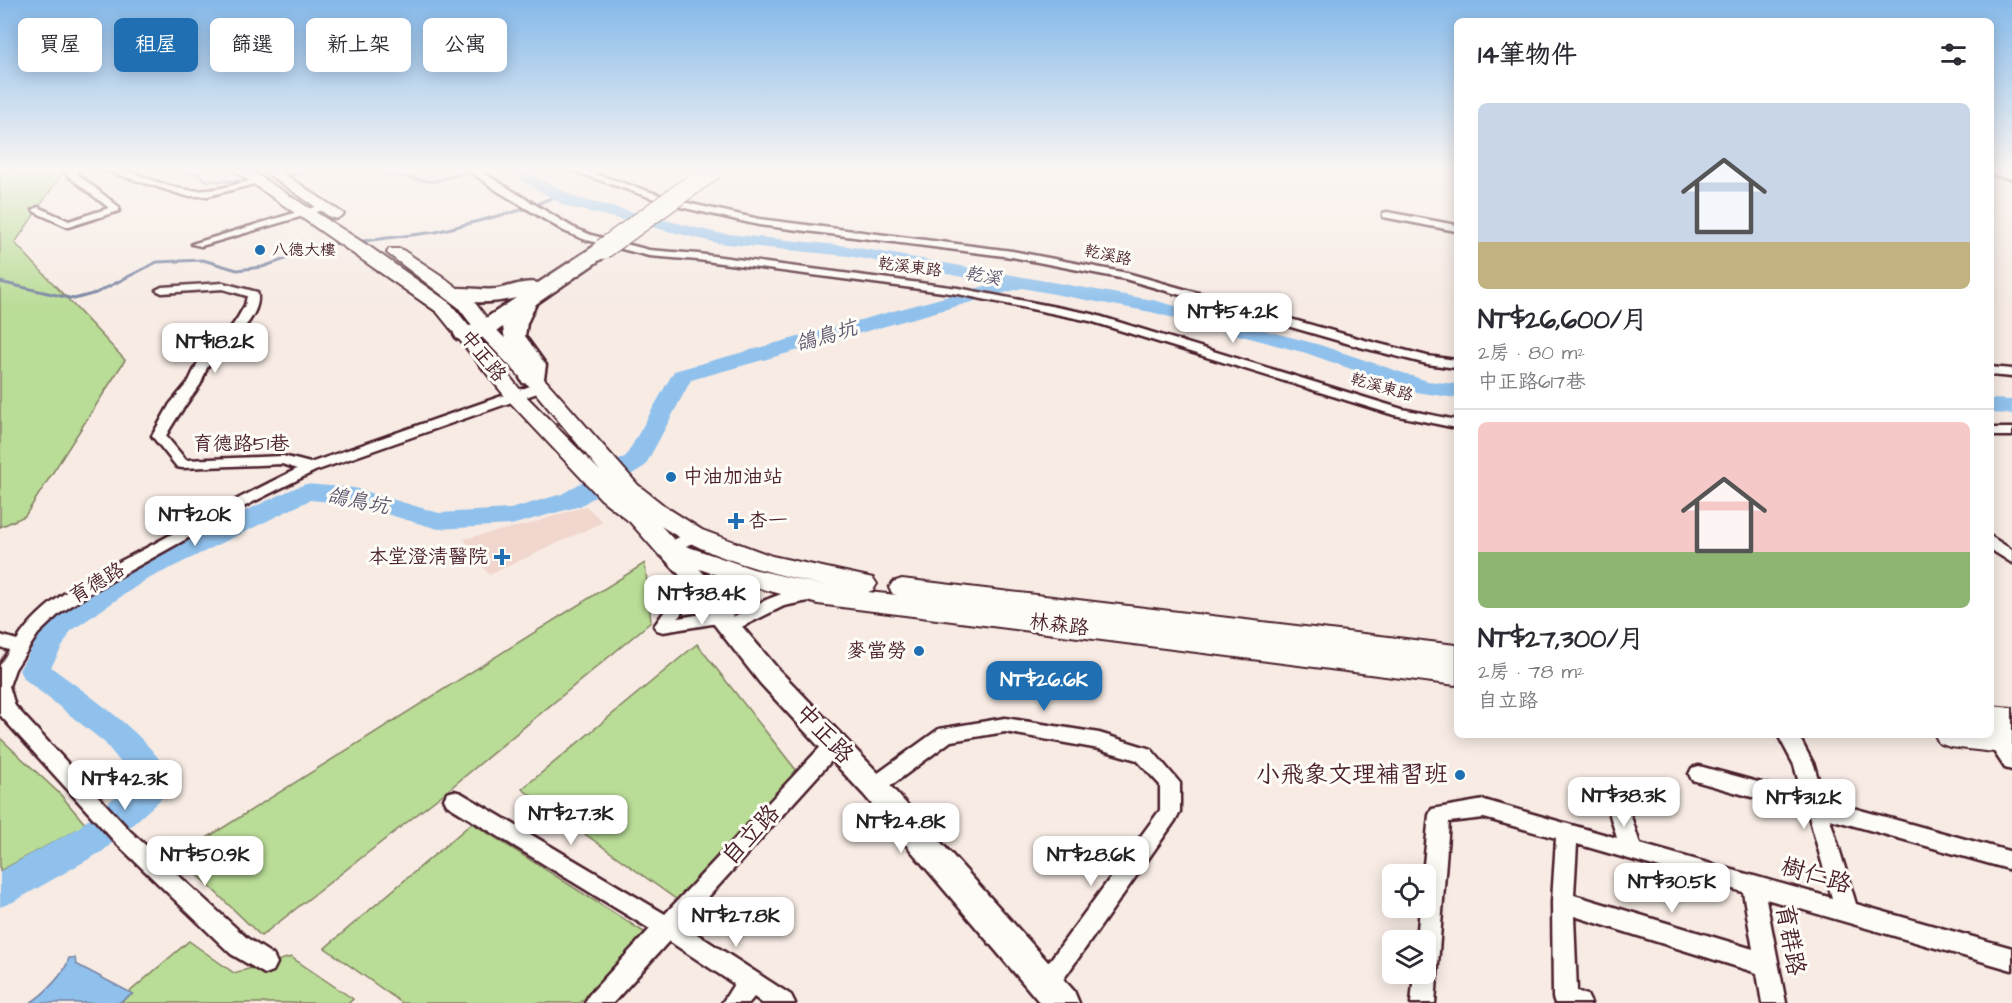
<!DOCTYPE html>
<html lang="zh-TW">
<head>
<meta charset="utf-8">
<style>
	body { margin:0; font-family:"Architects Daughter","LXGW WenKai TC",sans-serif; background:#f2f2f3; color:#2b2b33; height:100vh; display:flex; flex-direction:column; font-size:22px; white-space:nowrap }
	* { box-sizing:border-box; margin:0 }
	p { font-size:20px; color:#7c7c81 }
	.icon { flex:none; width:33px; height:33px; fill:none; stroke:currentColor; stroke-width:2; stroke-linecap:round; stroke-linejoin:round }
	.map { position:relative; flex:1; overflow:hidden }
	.sheet { position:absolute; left:1454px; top:18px; width:540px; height:720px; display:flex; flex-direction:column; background:#fff; border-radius:9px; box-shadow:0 3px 15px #0003 }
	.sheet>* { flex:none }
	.top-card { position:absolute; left:18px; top:18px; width:570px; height:54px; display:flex; gap:12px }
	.tools { position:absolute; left:1382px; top:864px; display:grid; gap:12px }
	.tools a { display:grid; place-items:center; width:54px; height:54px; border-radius:9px; background:#fff; box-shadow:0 3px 15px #0003; font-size:30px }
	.price { position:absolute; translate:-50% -51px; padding:0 14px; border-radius:12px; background:#fff; color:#222; font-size:20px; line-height:39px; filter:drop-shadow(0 2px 3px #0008) }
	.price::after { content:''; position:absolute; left:50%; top:36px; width:18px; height:14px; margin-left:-9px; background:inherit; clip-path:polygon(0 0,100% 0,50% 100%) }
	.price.on { background:#1f6fb2; color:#fff }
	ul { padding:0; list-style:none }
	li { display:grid; align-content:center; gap:12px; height:318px; padding:0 24px }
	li+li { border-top:2px solid #e1e1e2 }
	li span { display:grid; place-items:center; height:186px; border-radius:9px; color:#555 }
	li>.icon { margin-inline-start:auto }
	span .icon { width:108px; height:108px; fill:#fffc; stroke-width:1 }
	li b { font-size:26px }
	h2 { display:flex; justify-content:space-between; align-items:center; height:72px; padding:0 24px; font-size:26px }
	.chip { padding:0 21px; border-radius:9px; background:#fff; box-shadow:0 3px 15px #0003; font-size:21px; line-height:54px }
	.chip.on { background:#1f6fb2; color:#fff }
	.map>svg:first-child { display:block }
	.built { fill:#f0d6cd }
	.green { fill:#b9dc96; stroke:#827e60; stroke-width:1.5 }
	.water { fill:#90c1ec; stroke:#74809f; stroke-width:1.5 }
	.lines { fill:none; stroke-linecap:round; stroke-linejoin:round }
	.stream { stroke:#74809f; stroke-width:3 }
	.river { fill:#90c1ec; fill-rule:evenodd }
	.street-casing { stroke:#4a1f2b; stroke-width:5 }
	.secondary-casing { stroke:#4a1f2b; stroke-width:5 }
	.primary-casing { stroke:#4a1f2b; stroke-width:4 }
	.highway-casing { stroke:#4a1f2b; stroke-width:5 }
	.street { fill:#fdfcf7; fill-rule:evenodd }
	.secondary { fill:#fdfcf7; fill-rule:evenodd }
	.primary { fill:#fdfcf7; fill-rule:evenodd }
	.highway { fill:#fdfcf7; fill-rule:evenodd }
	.highway-bridge-casing { stroke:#4a1f2b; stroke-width:22; stroke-linecap:butt }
	.highway-bridge { stroke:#fdfcf7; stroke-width:20 }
	.poi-dot { fill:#1f6fb2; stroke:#fdfcf7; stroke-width:2 }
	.labels { text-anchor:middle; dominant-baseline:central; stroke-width:6; stroke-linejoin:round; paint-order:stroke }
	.far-poi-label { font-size:16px; fill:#4a1f2b; stroke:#fdfcf7; text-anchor:start }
	.far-street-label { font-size:16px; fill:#4a1f2b; stroke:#fdfcf7 }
	.far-water-label { font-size:18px; font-style:italic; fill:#62586f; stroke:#fdfcf7 }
	.street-label { font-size:20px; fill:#4a1f2b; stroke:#fdfcf7 }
	.poi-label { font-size:20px; fill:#4a1f2b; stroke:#fdfcf7; text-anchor:start }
	.water-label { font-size:21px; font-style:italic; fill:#62586f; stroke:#fdfcf7 }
	.near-street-label { font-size:24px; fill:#4a1f2b; stroke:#fdfcf7 }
	.near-poi-label { font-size:24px; fill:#4a1f2b; stroke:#fdfcf7; text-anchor:end }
</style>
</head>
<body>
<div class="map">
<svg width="2012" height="1003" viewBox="0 0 2012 1003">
	<rect width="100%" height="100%" fill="#f7ebe4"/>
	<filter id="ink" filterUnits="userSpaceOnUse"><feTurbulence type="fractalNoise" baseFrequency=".0167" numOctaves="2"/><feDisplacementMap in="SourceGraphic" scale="12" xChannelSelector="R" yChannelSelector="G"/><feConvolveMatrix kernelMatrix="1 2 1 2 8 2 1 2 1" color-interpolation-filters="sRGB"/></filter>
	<g filter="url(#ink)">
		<!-- built -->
		<path class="built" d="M 586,506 L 603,522 L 489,575 L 464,539 L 529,524 Z"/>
		<!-- green -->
		<path class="green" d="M 0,169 L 65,169 L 15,243 L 125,360 L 25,516 L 0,527 Z
			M 645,563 L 651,622 L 447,791 L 261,936 L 178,856 Z
			M 697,644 L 800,775 L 680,902 L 522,789 Z
			M 0,738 L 60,794 L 86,825 L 0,871 Z
			M 472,823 L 647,934 L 580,1003 L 402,1003 L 325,948 Z
			M 189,941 L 234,973 L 291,957 L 353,999 L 349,1003 L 122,1003 L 126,995 Z"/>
		<!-- water -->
		<path class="water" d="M 69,958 L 75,958 L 76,964 L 133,994 L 118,1003 L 30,1003 C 43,995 66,973 69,958 Z"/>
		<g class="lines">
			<!-- stream -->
			<path class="stream" d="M 169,169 L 199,175 L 207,181 L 247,181
				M 292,175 L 328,169 L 360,169 L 433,182 L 465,172
				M 539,203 L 559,195
				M 355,242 L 436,232 L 525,209
				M 0,282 L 74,299 L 96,293 L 157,262 L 203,260 L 237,270 L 262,267 L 329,244 L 344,243"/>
			<!-- river -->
			<path class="river" d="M 503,169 L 522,169 L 577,198 L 717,233 L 848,246 L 1153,300 L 1320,345 L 1427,381 L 1456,384 L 1456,398 L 1416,392 L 1306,353 L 1151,312 L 1022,288 L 691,380 L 645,466 L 580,506 L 511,525 L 438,529 L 352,504 L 310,500 L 144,581 L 71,631 L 51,667 C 92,698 150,735 174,782 L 169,792 L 103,851 L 13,902 L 0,907 L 0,871 L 77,829 L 135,780 L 104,742 L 23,678 L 19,670 L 50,617 L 124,567 L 297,487 L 306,484 L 354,488 L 439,513 L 510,509 L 562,494 L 626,456 L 674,371 L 996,283 L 848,256 L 717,243 L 565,206 Z
				M 1990,399 L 2012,400 L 2012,414 L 1990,413 Z"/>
			<!-- street casing -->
			<g class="street-casing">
				<path id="street" d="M 70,169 L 79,169 L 76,173 L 119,207 L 119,211 L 68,227 L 35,212 L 33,210 L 38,207 L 69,221 L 109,208 L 67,175 L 65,173 Z
					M 101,169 C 130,166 159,187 188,190 C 211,193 235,184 257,179 L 262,182 L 208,196 L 186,196 Z
					M 467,169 L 477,169 L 572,227 L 591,235 L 649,250 L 698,254 L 958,288 L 1092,314 L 1402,409 L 1456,420 L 1456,428 L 1394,415 L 1090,321 L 958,294 L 698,260 L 649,256 L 583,239 L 564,231 L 496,190 Z
					M 567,169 L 580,169 L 678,201 L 759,219 L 1012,251 L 1127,273 L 1368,341 L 1427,356 L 1456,360 L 1456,368 L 1427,364 L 1360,347 L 1125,279 L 1012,257 L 759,225 L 672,205 Z
					M 324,204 L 329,207 L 327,209 L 201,246 L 192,244 Z
					M 1387,212 L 1456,225 L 1456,231 L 1383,217 L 1383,213 Z
					M 223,283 L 257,292 C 265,317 223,347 210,363 C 205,369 204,378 200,385 C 188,402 176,417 166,436 L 186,460 L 283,456 L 310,463 L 536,384 L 541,383 L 547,387 L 546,390 L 315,471 L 249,504 L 93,591 L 59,614 L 38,634 L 15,669 L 9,686 L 15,706 L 130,831 L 247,938 L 273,955 L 277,963 L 273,971 L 265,974 L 231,954 L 116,843 L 0,715 L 0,665 L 9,650 L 0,647 L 0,635 L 17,640 C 47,594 103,571 150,546 C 199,519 248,493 297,469 L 282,464 L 182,468 L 177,467 L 152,436 L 170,404 L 189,381 L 199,360 L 225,336 L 237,319 L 245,305 L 247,296 L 223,289 L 162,293 L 156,290 L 162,287 Z
					M 1990,367 L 2012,369 L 2012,377 L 1990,375 Z
					M 1990,428 L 2012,428 L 2012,436 L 1990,436 Z
					M 693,531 L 701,536 L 699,540 L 668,554 L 660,549 L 662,545 Z
					M 1990,536 L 2012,550 L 2012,563 L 1990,549 Z
					M 696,574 L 702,575 L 704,579 L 678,618 L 721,611 L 727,613 L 730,617 L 728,620 C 751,607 791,583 818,591 L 820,595 L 818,599 L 784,606 L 729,633 L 723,631 L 720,627 L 724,622 L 663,632 L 657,630 L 654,626 L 657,622 L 690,575 Z
					M 1005,718 L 1099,733 L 1151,749 L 1180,783 L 1180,812 L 1177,818 L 1053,994 L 1045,997 L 1037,994 L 1033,986 L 1037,978 L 1160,810 L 1160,785 L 1137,760 L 1099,749 L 1005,732 L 951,741 L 881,793 L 874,795 L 867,793 L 864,787 L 867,781 L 939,729 Z
					M 1997,733 C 2012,739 2012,755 2012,770 L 2005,768 L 1987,741 L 1990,736 Z
					M 1778,735 L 1798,735 L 1814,765 L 1824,800 L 2012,852 L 2012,870 L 1830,819 L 1856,904 L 2012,948 L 2012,970 L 1766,899 L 1786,1003 L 1762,1003 L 1757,973 L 1574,916 L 1577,991 L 1587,995 L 1591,1003 L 1555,1003 L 1553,998 L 1552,902 L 1556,838 L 1484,818 L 1449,822 L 1435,1003 L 1411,1003 L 1414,974 L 1425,974 L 1425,940 L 1417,940 L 1420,908 L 1425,908 L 1425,874 L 1423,874 L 1429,815 L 1432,809 L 1484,800 L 1617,838 L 1603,792 L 1606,786 L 1613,784 L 1620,786 L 1623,792 L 1640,844 L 1832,898 L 1808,813 L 1699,782 L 1692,780 L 1689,774 L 1692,768 L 1699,766 L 1802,794 L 1794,765 ZM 1577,844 L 1743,892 L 1753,949 L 1574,895 Z
					M 835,736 L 842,739 L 845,744 L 842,749 L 683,925 L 791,995 L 795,1003 L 762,1003 L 754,997 L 749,1003 L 722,1003 L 734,984 L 669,941 L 613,1003 L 585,1003 L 589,995 L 650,929 L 447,805 L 444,799 L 447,793 L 454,791 L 461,793 L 665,914 L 828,739 Z"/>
			</g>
			<!-- secondary casing -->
			<g class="secondary-casing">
				<path id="secondary" d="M 668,542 L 676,544 L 704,574 L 729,611 L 778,669 L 884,779 L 1074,991 L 1079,1003 L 1040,1003 L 864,795 L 760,683 L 713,623 L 688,584 L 660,554 L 657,549 L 660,544 Z"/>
			</g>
			<!-- primary casing -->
			<g class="primary-casing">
				<path id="primary" d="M 232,169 L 248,169 L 370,247 L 451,304 L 522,392 L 600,471 L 534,391 L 478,333 L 458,307 L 387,253 L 389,249 L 401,249 L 442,276 L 472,299 L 492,325 L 548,383 L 638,485 L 666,507 L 702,530 L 772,556 L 873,578 L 877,584 L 873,590 L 868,592 L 897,595 L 893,594 L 889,588 L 893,582 L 902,579 L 1456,645 L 1456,685 L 818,604 L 737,582 L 659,555 L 630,522 L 601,499 L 508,400 L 437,312 ZM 661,526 C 711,560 772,573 830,587 L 753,569 L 677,543 Z
					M 261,169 L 277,169 L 344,214 L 336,219 L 330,217 Z
					M 1990,706 L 2012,708 L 2012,754 L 1950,747 L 1939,743 L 1935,735 L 1990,735 Z"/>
			</g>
			<!-- highway casing -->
			<g class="highway-casing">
				<path id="highway" d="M 1990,169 L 2012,169 L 2012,179 L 1990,174 Z
					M 603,243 L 610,245 L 613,249 L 610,253 L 536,304 L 527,323 L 525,336 L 546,365 L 544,378 L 541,383 L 532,385 L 523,383 L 520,378 L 522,365 L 505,341 L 503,327 C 490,336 472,343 457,339 L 454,334 L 457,329 L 477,324 L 516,298 C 495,303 471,304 449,299 L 446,294 L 449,289 C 465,286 481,291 497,289 C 510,287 525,280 538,283 L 596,245 Z"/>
			</g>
			<!-- street -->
			<use href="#street" class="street"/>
			<!-- secondary -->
			<use href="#secondary" class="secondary"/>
			<!-- primary -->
			<use href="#primary" class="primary"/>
			<!-- highway -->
			<use href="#highway" class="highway"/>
			<!-- highway-bridge casing -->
			<g class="highway-bridge-casing">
				<path id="highway-bridge" d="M 603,249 L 714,169"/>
			</g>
			<!-- highway-bridge -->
			<use href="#highway-bridge" class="highway-bridge"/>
		</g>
	</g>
	<!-- sky -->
	<linearGradient id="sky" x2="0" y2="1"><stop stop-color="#85b9ea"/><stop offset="0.55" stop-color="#fbf6f3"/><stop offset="1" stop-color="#fbf6f3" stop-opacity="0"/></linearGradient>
	<rect width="2012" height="309" fill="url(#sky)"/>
	<!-- markers -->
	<g class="poi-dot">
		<circle cx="260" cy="250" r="6"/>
		<circle cx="671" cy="477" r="6"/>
		<path d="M733 512h6v6h6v6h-6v6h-6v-6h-6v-6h6z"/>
		<path d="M499 548h6v6h6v6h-6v6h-6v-6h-6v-6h6z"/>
		<circle cx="919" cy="651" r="6"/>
		<circle cx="1460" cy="775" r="6"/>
	</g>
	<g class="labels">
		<!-- far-poi labels -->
		<g class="far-poi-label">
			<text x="272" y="250">八德大樓</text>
		</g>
		<!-- far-street labels -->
		<g class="far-street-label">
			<text transform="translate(1108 255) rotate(12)">乾溪路</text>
			<text transform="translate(910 267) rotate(7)">乾溪東路</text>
			<text transform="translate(1382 387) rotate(16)">乾溪東路</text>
		</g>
		<!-- far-water labels -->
		<g class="far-water-label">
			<text transform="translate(983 276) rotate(10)">乾溪</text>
		</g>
		<!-- street labels -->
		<g class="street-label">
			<text transform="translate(483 356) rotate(51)">中正路</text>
			<text x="241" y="444">育德路51巷</text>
			<text transform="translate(97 583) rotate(-31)">育德路</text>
			<text transform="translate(1059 625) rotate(7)">林森路</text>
		</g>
		<!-- poi labels -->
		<g class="poi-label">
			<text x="683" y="477">中油加油站</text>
			<text x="748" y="521">杏一</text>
			<text x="488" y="557" text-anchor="end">本堂澄清醫院</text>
			<text x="907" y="651" text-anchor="end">麥當勞</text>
		</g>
		<!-- water labels -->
		<g class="water-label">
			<text transform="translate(826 336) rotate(-16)">鴿鳥坑</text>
			<text transform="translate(358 501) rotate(11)">鴿鳥坑</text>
		</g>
		<!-- near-street labels -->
		<g class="near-street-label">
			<text transform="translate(824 734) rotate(46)">中正路</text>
			<text transform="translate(751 835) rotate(-47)">自立路</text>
			<text transform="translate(1816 876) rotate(16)">樹仁路</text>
			<text transform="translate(1790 940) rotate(80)">育群路</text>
		</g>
		<!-- near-poi labels -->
		<g class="near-poi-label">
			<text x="1448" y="775">小飛象文理補習班</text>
		</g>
	</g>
</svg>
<div class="tools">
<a><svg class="icon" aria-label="locate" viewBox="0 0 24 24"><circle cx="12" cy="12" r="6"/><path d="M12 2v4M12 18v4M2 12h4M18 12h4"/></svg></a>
<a><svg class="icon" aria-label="layers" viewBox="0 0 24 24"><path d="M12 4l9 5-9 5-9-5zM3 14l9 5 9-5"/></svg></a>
</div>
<b class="price" style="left:1233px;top:344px">NT$54.2K</b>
<b class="price" style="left:215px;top:374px">NT$18.2K</b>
<b class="price" style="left:195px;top:547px">NT$20K</b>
<b class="price" style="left:702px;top:626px">NT$38.4K</b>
<b class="price on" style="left:1044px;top:712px">NT$26.6K</b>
<b class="price" style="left:125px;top:811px">NT$42.3K</b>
<b class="price" style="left:1624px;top:828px">NT$38.3K</b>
<b class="price" style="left:1804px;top:830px">NT$31.2K</b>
<b class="price" style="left:571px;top:846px">NT$27.3K</b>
<b class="price" style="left:901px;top:854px">NT$24.8K</b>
<b class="price" style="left:205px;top:887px">NT$50.9K</b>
<b class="price" style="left:1091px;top:887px">NT$28.6K</b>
<b class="price" style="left:1672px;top:914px">NT$30.5K</b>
<b class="price" style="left:736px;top:948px">NT$27.8K</b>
<div class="top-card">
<a class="chip">買屋</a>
<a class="chip on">租屋</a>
<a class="chip">篩選</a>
<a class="chip">新上架</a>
<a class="chip">公寓</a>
</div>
<section class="sheet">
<h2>14筆物件<svg class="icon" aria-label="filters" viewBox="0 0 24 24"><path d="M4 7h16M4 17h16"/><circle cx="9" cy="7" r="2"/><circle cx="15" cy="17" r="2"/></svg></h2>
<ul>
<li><span style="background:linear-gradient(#c9d6e8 75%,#c2b280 0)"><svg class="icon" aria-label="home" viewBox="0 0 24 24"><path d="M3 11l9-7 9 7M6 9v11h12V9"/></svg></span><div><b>NT$26,600/月</b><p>2房 · 80 m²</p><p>中正路617巷</p></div></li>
<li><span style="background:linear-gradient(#f6c9c9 70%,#8fb573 0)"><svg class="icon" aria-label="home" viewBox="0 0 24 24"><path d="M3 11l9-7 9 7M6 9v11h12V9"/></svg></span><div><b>NT$27,300/月</b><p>2房 · 78 m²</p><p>自立路</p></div></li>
</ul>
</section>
</div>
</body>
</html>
